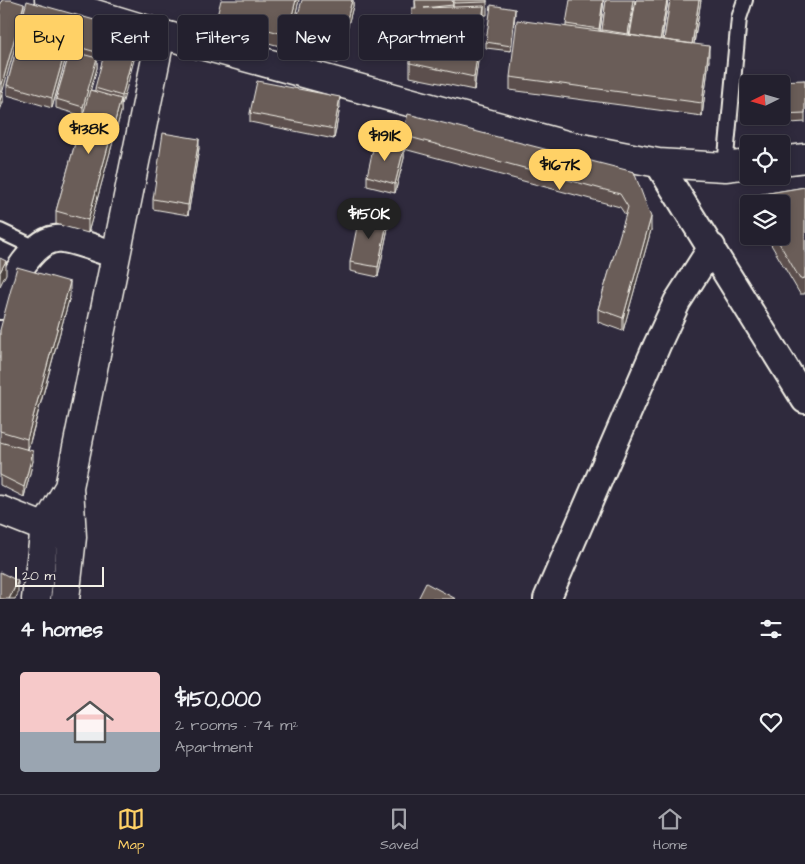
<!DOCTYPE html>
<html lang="en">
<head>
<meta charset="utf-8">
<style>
	body { margin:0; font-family:"Architects Daughter",sans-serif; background:#2f2d3a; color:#f1f3f6; height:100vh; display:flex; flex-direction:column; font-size:19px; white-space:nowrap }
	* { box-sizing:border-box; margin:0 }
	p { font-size:16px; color:#a3a3aa }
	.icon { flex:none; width:28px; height:28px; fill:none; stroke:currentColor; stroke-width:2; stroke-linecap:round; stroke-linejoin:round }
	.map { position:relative; height:599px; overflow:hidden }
	.sheet { display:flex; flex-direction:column; background:#23202e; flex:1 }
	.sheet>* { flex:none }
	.top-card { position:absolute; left:15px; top:15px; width:500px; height:45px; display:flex; gap:10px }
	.needle { width:32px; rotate:265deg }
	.controls { position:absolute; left:740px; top:75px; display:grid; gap:10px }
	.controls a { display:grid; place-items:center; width:50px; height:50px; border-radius:5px; background:#23202e; box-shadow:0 2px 8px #0003,0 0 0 1px #403e4a; font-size:25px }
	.scale { position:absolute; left:15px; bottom:12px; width:89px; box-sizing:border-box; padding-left:5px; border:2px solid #f4f1e8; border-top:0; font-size:14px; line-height:18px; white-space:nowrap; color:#f4f1e8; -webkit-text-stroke:4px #2f2a3d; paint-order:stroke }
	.price { position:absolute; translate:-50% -42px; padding:0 11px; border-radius:18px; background:#ffd166; color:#111; font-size:16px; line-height:32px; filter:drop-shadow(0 1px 2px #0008) }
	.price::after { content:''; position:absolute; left:50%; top:30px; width:15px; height:11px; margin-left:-8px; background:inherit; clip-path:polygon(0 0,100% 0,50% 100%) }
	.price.on { background:#222; color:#fff }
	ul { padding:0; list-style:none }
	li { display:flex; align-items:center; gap:15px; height:125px; padding:0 20px }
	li+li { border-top:1px solid #403e4a }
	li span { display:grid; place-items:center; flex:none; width:140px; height:100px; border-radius:5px; color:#555 }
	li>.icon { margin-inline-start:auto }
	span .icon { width:60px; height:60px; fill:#fffc; stroke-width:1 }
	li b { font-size:21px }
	h2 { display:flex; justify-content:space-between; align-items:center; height:60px; padding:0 20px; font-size:21px }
	.tag { padding:0 18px; border-radius:5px; background:#23202e; box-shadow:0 2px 8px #0003,0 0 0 1px #403e4a; font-size:18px; line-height:45px }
	.tag.on { background:#ffd166; color:#111 }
	.tab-bar { display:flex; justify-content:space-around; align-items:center; height:70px; border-top:1px solid #403e4a; background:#23202e; font-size:14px; color:#a3a3aa }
	.tab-bar a { display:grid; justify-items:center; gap:2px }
	.tab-bar .on { color:#ffd166 }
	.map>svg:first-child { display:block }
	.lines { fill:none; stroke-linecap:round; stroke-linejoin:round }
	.service-casing { stroke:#f4f1e8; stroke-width:18 }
	.minor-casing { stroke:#f4f1e8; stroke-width:30 }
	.tertiary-casing { stroke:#f4f1e8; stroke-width:31 }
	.secondary-casing { stroke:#f4f1e8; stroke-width:31 }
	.service { stroke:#2f2a3d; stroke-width:14 }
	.minor { stroke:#2f2a3d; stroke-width:26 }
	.tertiary { stroke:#2f2a3d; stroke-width:28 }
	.secondary { stroke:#2f2a3d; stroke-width:28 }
	.wall { fill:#5b504d; stroke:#f4f1e8 }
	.shaded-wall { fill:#4a413e; stroke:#f4f1e8 }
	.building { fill:#6a5d59; stroke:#f4f1e8 }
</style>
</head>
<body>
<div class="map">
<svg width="805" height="599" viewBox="0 0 805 599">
	<rect width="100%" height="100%" fill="#2f2a3d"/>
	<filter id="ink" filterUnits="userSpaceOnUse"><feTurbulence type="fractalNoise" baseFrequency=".02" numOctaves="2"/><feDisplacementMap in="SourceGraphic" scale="10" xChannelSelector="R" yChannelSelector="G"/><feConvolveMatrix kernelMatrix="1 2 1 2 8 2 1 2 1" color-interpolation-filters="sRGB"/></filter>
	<g filter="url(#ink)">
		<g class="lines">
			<!-- service casing -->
			<g class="service-casing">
				<path id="service" d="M 725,167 L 739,18 L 745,0
					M 0,231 L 36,248"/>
			</g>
			<!-- minor casing -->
			<g class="minor-casing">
				<path id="minor" d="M 658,163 L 805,400
					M 0,306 C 10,284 34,234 63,239 C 81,242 99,250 116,255
					M 547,599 L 657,345 L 677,302 L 712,247"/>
			</g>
			<!-- tertiary casing -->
			<g class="tertiary-casing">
				<path id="tertiary" d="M 0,510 L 66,536"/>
			</g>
			<!-- secondary casing -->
			<g class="secondary-casing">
				<path id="secondary" d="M 49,0 L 161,34 L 566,145 L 658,163 L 725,167 L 749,164
					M 781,161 L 805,158
					M 36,599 L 45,528 L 69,487
					M 65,599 L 72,537 L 69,487 L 161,34"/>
			</g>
			<!-- service -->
			<use href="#service" class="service"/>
			<!-- minor -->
			<use href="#minor" class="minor"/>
			<!-- tertiary -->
			<use href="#tertiary" class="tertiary"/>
			<!-- secondary -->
			<use href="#secondary" class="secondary"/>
		</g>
		<!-- wall -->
		<path class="wall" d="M 299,0 L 287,48 L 217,29 L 217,16 Z
			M 353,0 L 353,6 L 338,63 L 291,51 L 291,41 Z
			M 415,0 L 452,0 L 453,7 L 453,0 L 487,0 L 487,15 L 484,15 L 474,90 L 410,77 L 410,63 L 415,8 Z
			M 604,0 L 600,31 L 602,31 L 606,0 L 630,35 L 636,0 L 668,0 L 662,40 L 664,40 L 670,0 L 701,0 L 694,44 L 709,60 L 702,116 L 510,90 L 510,77 L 566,27 L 566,24 Z
			M 0,2 L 24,12 L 105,32 L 97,61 L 97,68 L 90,90 L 95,91 L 95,88 L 138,45 L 121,105 L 121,112 L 88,233 L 56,224 L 56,211 L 83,116 L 56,108 L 56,99 L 69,54 L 66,53 L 66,57 L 52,108 L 7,95 L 7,85 L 19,39 L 19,32 L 2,92 L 3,102 L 0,110 Z
			M 515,14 L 511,51 L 486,48 L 486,42 Z
			M 805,80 L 805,122 L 775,124 L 775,116 L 781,116 L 781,84 Z
			M 340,107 L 334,139 L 250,122 L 250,113 Z
			M 750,116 L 773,116 L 773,121 L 750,122 Z
			M 402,135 L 634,172 L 651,230 L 623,331 L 598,322 L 598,309 L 626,216 L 620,207 L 404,149 L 404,158 L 395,193 L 367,186 L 367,176 L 402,148 Z
			M 199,148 L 188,215 L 153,209 L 153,199 Z
			M 805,187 L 805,294 L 800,294 L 766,236 L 781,236 L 781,204 L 751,204 L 751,196 Z
			M 388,228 L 378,277 L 350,271 L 350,262 Z
			M 70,296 L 28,450 L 33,461 L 24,497 L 0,485 L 0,330 Z"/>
		<!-- shaded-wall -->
		<path class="shaded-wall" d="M 296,0 L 299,0 L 287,48 L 287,35 Z
			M 352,0 L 353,0 L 353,6 L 338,63 L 338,54 Z
			M 603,0 L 604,0 L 599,38 L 599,29 Z
			M 633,0 L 635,0 L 628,43 L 628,34 Z
			M 667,0 L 668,0 L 660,50 L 660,41 Z
			M 699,0 L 701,0 L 692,55 L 692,46 Z
			M 24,4 L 24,13 L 2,94 L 2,84 Z
			M 484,6 L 484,19 L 474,90 L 474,77 Z
			M 515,9 L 515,14 L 511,51 L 511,46 Z
			M 105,23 L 105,32 L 97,61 L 97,68 L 83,116 L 83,107 L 96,59 L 96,52 Z
			M 138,35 L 138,45 L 122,105 L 122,96 Z
			M 709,46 L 709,60 L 702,116 L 702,103 Z
			M 66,48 L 66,57 L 52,108 L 52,98 Z
			M 3,92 L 3,102 L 0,110 L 0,100 Z
			M 340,97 L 340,107 L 334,139 L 334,129 Z
			M 121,99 L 121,112 L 88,233 L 88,220 Z
			M 199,139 L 199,148 L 188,215 L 188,205 Z
			M 404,148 L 404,158 L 395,193 L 395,184 Z
			M 651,217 L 651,230 L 623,331 L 623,318 Z
			M 388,218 L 388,228 L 378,277 L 378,267 Z
			M 6,261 L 6,274 L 0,286 L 0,272 Z
			M 70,282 L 70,296 L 27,452 L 27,439 Z
			M 33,451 L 33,461 L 24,497 L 24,487 Z
			M 18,581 L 18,594 L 15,599 L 9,599 Z"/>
		<!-- building -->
		<path class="building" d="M 2,0 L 11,0 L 24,4 L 2,84 L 0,84 L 0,6 Z
			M 221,0 L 296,0 L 287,35 L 217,16 Z
			M 302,0 L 352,0 L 338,54 L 291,41 Z
			M 415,0 L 452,0 L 453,5 L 424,8 L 484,6 L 474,77 L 410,63 L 412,8 L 416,8 Z
			M 454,0 L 487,0 L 487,2 L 454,3 Z
			M 570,0 L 603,0 L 599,29 L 566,24 Z
			M 606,0 L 633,0 L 628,34 L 602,30 Z
			M 636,0 L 667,0 L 660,40 L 630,35 Z
			M 670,0 L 699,0 L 692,44 L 664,40 Z
			M 27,1 L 105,23 L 96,52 L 19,30 Z
			M 491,5 L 515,9 L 511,46 L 486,42 Z
			M 517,20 L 709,46 L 702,103 L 510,77 Z
			M 111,28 L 138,35 L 122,96 L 95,88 Z
			M 20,35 L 66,48 L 52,98 L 7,85 Z
			M 70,51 L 97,58 L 83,107 L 56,99 Z
			M 805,80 L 805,113 L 781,114 L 781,84 L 774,84 L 774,81 Z
			M 257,81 L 340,97 L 334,129 L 250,113 Z
			M 90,90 L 121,99 L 88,220 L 56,211 Z
			M 0,91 L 3,92 L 0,100 Z
			M 408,114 L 634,172 L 651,217 L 623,318 L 598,309 L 628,207 L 620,194 L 402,135 Z
			M 163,133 L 199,139 L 188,205 L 153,199 Z
			M 375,140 L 404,148 L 395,184 L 367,176 Z
			M 805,187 L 805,278 L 800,279 L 775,236 L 781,236 L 781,204 L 756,204 L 751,196 Z
			M 360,212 L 388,218 L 378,267 L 350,262 Z
			M 0,258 L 6,261 L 0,272 Z
			M 17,267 L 70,282 L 27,439 L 0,431 L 0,330 Z
			M 0,442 L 33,451 L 24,487 L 0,475 Z
			M 0,572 L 18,581 L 9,599 L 0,599 Z
			M 426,583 L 456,599 L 418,599 Z"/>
	</g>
</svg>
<div class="controls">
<a><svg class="needle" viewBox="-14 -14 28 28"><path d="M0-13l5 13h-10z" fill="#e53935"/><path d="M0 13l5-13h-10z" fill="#a3a3aa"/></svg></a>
<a><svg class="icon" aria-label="locate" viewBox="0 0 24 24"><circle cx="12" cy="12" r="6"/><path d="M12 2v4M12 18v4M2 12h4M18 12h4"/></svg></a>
<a><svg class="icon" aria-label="layers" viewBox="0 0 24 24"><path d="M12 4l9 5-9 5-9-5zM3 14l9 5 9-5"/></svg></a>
</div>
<div class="scale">20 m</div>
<b class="price" style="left:89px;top:155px">$138K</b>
<b class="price" style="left:385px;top:162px">$191K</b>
<b class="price" style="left:560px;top:191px">$167K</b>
<b class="price on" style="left:369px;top:240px">$150K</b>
<div class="top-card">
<a class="tag on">Buy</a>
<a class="tag">Rent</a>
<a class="tag">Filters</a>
<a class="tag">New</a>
<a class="tag">Apartment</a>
</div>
</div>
<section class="sheet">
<h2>4 homes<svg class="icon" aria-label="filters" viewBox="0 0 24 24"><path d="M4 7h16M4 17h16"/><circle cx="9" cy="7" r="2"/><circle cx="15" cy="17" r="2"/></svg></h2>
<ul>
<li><span style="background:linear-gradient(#f6c9c9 60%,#9aa5b1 0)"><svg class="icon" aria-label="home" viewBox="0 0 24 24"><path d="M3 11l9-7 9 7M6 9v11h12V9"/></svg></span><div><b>$150,000</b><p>2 rooms · 74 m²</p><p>Apartment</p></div><svg class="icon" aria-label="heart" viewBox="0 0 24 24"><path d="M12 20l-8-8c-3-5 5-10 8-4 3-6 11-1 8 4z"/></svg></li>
</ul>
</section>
<nav class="tab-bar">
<a class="on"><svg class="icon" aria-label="map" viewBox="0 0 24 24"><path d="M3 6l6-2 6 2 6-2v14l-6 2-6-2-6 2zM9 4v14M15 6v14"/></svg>Map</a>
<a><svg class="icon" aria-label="saved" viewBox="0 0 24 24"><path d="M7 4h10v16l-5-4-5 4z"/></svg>Saved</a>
<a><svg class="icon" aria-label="home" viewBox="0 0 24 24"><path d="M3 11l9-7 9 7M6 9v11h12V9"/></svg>Home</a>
</nav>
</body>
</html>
